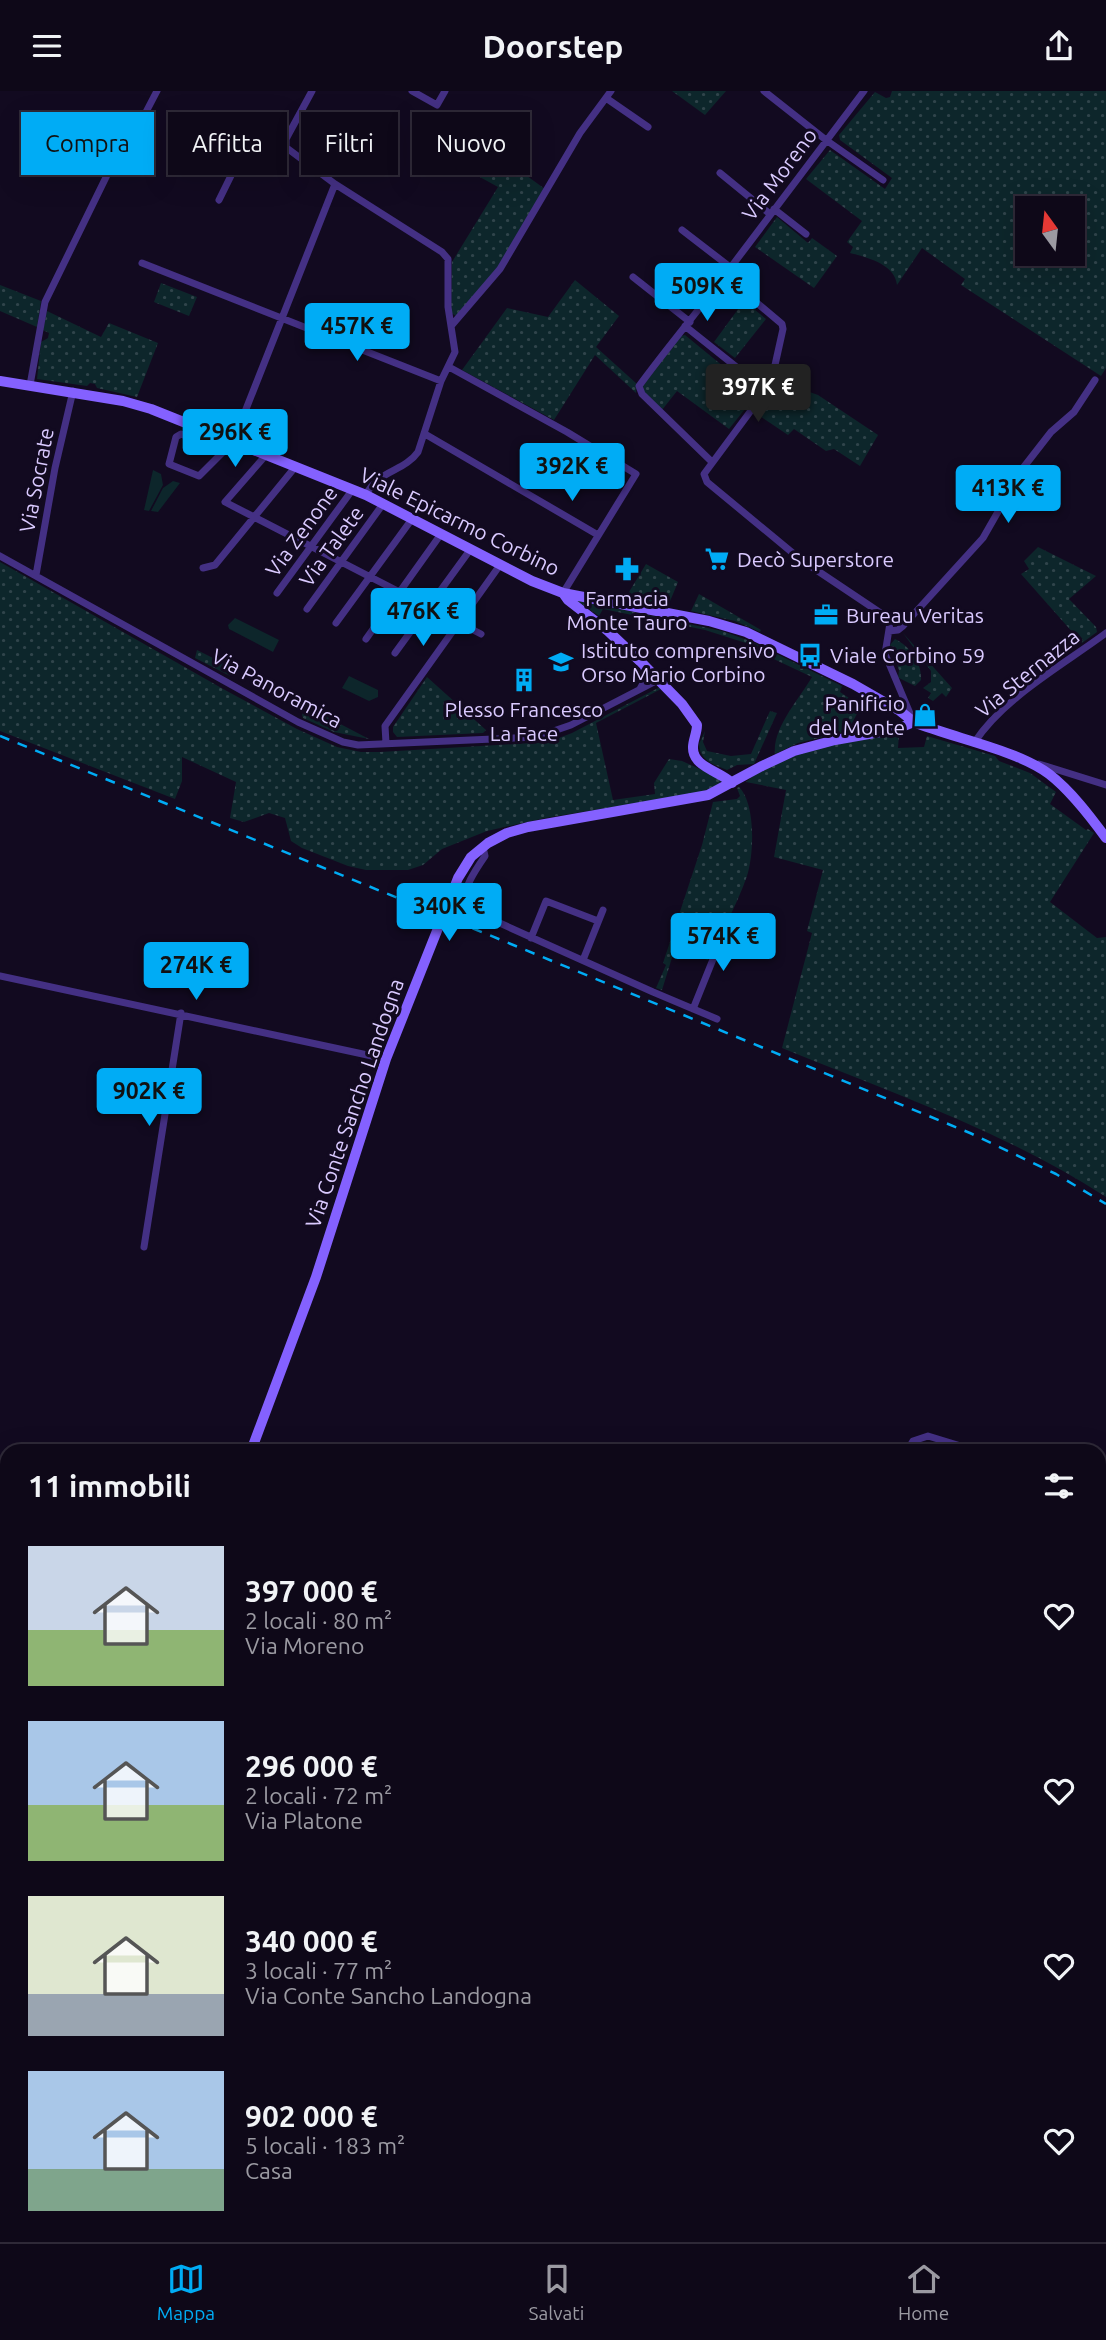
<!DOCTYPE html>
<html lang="it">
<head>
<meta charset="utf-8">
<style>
	body { margin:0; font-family:Ubuntu,sans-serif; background:#171121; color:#f1f3f6; height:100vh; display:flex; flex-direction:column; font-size:26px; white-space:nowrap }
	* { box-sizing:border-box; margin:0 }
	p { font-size:23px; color:#9b9aa2 }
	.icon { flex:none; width:38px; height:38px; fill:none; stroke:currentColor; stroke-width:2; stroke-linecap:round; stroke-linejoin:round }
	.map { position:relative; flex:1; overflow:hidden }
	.side { position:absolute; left:0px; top:1353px; width:1106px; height:800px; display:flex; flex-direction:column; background:#0e0818; border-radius:21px 21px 0 0; box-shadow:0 7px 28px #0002,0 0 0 2px #2e2937 }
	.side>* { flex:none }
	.banner { position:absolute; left:21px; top:21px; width:700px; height:63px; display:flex; gap:14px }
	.needle { width:46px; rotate:345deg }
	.buttons { position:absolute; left:1015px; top:105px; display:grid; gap:14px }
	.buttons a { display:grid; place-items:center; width:70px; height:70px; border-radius:0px; background:#0e0818; box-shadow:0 7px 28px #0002,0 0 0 2px #2e2937; font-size:35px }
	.price { position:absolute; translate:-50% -60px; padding:0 16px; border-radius:7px; background:#00acf5; color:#111; font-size:23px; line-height:46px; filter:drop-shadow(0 2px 4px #0008) }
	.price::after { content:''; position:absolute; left:50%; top:42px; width:21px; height:16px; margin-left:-10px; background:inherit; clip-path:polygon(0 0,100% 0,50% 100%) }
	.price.current { background:#222; color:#fff }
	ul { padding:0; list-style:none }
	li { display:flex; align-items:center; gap:21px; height:175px; padding:0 28px }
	li span { display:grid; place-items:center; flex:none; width:196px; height:140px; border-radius:0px; color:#555 }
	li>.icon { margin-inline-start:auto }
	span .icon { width:84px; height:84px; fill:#fffc; stroke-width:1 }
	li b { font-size:30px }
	h2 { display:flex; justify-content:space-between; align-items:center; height:84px; padding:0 28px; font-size:30px }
	.tag { padding:0 24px; border-radius:0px; background:#0e0818; box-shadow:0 7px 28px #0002,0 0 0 2px #2e2937; font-size:24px; line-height:63px }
	.tag.current { background:#00acf5; color:#111 }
	header { display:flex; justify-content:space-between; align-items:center; height:91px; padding:0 28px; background:#0e0818; font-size:32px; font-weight:600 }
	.dock { display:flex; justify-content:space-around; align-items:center; height:98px; border-top:2px solid #2e2937; background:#0e0818; font-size:19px; color:#9b9aa2 }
	.dock a { display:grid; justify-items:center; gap:4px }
	.dock .current { color:#00acf5 }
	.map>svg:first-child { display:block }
	.grass { fill:url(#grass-dots); fill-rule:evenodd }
	.wetland { fill:url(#wetland-marsh) }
	.garden { fill:#0d262b }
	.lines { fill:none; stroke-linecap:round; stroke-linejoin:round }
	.street { stroke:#443084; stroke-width:7 }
	.secondary { stroke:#8461ff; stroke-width:10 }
	.rail { stroke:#00acf5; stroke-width:2.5; stroke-dasharray:10 9; stroke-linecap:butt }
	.labels { text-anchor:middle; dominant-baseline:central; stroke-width:6; stroke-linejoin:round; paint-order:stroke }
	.street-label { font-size:21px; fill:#dacaff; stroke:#120a20 }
	.poi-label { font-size:21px; fill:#dacaff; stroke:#120a20; text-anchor:start }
</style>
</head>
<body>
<header><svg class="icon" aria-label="menu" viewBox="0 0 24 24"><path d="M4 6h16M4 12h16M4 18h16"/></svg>Doorstep<svg class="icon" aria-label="share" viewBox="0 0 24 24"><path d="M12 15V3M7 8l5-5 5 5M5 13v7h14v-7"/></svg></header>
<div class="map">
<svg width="1106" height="2151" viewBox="0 0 1106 2151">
	<defs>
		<pattern id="grass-dots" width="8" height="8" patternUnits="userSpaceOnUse" patternTransform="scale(1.75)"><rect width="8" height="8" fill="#0d262b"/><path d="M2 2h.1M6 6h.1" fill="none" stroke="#30444b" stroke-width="1.8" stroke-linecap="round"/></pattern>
		<pattern id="wetland-marsh" width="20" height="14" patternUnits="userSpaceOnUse" patternTransform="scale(1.75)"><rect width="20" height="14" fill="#0d262b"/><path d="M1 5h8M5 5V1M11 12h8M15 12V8" fill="none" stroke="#30444b"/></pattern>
	</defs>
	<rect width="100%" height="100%" fill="#120a20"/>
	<!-- grass -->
	<path class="grass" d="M 672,0 L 726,0 L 705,24 Z
		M 892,0 L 1106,0 L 1106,277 L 1101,285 L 961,194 L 965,188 L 922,157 L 897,194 C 895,173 866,166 850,162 L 853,156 L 847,151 L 862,130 L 806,88 L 830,59 L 885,98 L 892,87 L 840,49 L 839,44 L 875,1 L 886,7 L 890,6 ZM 1027,117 L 1073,117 L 1073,163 L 1027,163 Z
		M 473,46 L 545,98 L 499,176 L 456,225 L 451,222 L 452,171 L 498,96 L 458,74 Z
		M 777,126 L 808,152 L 812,147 L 837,165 L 814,197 L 755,156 Z
		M 575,189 L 619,225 L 596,256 L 637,293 L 636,302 L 595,264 L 554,329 L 462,279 L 507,217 L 548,226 Z
		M 161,192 L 197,206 L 189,225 L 154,211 Z
		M 0,194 L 41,210 L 37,236 L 0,220 Z
		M 744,210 L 766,228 L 735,267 L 714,251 Z
		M 47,220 L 101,246 L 109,232 L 158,252 L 137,306 L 97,297 L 95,293 L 90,292 L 87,295 L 37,288 L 41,251 L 48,247 L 49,242 L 43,239 Z
		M 685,244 L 757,303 L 729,338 L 677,300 L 662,319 L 644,301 L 643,295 L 681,245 Z
		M 781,291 L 818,304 L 878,344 L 860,375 L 834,358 L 826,360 L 794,338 L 788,344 L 757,323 Z
		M 1038,456 L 1096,485 L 1069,508 L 1096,536 L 1097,541 L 1082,552 L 1021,483 L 1029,478 L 1024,470 Z
		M 0,471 L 225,599 L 297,638 L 337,656 L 361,661 L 380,661 L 548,651 L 572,642 L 660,596 L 663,597 L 596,632 L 613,709 L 655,703 L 654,692 L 669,668 L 682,670 L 718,686 L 721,691 L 715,696 L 693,703 L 545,727 L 487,740 L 442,758 L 423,774 L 408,779 L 366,779 L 348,775 L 302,757 L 291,750 L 285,727 L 269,722 L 244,731 L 230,727 L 236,691 L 182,666 L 182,690 L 175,708 L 0,640 Z
		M 646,473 L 678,491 L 668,515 L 626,506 Z
		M 699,503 L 761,539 L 760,541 L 735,530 L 691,520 Z
		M 576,509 L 722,540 L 750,550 L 842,595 L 840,601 L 861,615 L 848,640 L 798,652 L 775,663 C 772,637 800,607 812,586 L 748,556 L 749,553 L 705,539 L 603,518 L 599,525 Z
		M 903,542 L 952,597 L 946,606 L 942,602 L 933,610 L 928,607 L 931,602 L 923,597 L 931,591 L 931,580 Z
		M 895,548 C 911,556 922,572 921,589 L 915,595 L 899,587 L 898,588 L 899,579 L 890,554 Z
		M 197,559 L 233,577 L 230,585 L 195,567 Z
		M 427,586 L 486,639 L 483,642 L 397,646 L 393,641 L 393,636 Z
		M 306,615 L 369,648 L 334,641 L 303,627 L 302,624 Z
		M 770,620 L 777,622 L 754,673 L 737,674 L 727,679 C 713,673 700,670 699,653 L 705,640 L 703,651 L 707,660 L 731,665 L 751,663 Z
		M 899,643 L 898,657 L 924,656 L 927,645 L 995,665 L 999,670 L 1030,682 L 1056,701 L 1050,713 L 1086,739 L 1088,738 L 1094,742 L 1050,811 L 1097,847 L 1106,846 L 1106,1106 C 1006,1041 892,1002 782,957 L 812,842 L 807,840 L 823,779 L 774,766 L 786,699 L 746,691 C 775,663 859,645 899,643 Z
		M 739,696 C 756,713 754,763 747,785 C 737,814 721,842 708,869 L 675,857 L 662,899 L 656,897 L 666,874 L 663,872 L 702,754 L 713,711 L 737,708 L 740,705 L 737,697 Z
		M 1099,1750 L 1106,1751 L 1106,1867 L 1099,1865 Z
		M 1099,1885 L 1106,1888 L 1106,2151 L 577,2151 L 574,2146 L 1099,2146 Z"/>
	<!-- wetland -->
	<path class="wetland" d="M 1099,1900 L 1106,1902 L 1106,2151 L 722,2151 L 724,2146 L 1099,2146 Z"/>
	<!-- garden -->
	<path class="garden" d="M 153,379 L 161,383 L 163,394 L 149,420 L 144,419 Z
		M 173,390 L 180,392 L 158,421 L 151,420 L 163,397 Z
		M 235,527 L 279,549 L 273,561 L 229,538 L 228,534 Z
		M 349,585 L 378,599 L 378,606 L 369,610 L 342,597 Z
		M 7,1693 L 7,1851 L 0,1844 L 0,1696 Z"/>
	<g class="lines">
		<!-- street -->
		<path class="street" d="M 412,0 L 437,14 L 445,0
			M 764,0 L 826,49 L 883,89
			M 864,0 L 728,180 L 731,190 L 782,233 L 783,238 L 773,283 L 761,306 L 704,383 L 707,391 L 800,468 L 888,527 L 890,532 L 885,563 L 912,627
			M 606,7 L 648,36
			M 286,55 L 286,48 L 312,0
			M 720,82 L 770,123
			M 219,109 L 256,34 L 335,93 L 442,161 L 448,168 L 448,216 L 455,261 L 441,290 L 418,361 C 404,381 378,379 366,404
			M 774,118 L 806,143
			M 682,139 L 730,176
			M 142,172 L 441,290
			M 633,186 L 690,231
			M 452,234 L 500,178 L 580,42 L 611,0
			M 685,235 L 764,298
			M 449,276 L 567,341 L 636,383 L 563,502
			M 30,294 L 45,211 L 133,31 L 146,21 L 157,0
			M 425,343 L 598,444
			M 224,360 L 181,343 L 176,346 L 169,373 L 199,385 L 233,351 L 335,93
			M 266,364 L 225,411 L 481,543
			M 712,371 L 642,303 L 639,295 C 666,258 695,224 722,188 L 728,186
			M 0,465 L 298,631 L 343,651 L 358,654 L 536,646 L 571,634 L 658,589
			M 203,477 L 215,474 L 296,375
			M 36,484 L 55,377 L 73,300
			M 277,502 L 353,398
			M 307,518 L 383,413
			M 336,532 L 412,428
			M 889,540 L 898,539 L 903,535 L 983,447 L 1023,377 L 1051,341 L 1074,321 L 1095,289
			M 366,548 L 441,443
			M 395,562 L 470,459
			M 640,598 L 646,587 L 643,574
			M 386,652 L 385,635 L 500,474
			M 974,652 C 1003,607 1063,574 1106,542
			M 1039,673 L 1106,694
			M 483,756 L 485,765 C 476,778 462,798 464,816 L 653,901 L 717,928
			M 531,847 L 546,810 L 598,830
			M 583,869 L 603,819
			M 0,885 L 386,968
			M 693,918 L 726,836
			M 144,1156 L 181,922
			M 907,1360 L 913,1350 L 928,1345 L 964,1356
			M 0,1853 L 7,1860
			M 0,1910 L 7,1907
			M 0,1934 L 7,1931
			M 0,2073 L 7,2070
			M 223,2146 L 225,2151
			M 326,2146 L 328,2151
			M 402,2146 L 405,2151
			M 448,2146 L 450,2151
			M 556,2146 L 558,2151
			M 150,2151 L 163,2146
			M 490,2151 L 503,2146
			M 516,2151 L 530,2146"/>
		<!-- secondary -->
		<path class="secondary" d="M 0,290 L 123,310 L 151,318 L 366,404 L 532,490 L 563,502 L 709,530 L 746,541 L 853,593 L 900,620 L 914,631 C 953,647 1017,659 1049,683 C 1071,700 1090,725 1106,747
			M 563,502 L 568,509 L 608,540 L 643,573 L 682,613 L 697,634 C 697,642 693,649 693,656 C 692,676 720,680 732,692
			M 251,1360 L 316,1186 L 386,968 L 458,787 L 471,766 L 488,752 L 507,742 L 528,736 L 708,704 L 762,675 L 794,660 L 835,649 L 897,638 L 914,631
			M 0,1678 L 7,1675
			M 0,1690 L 7,1687
			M 1099,1736 L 1106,1737
			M 0,2003 L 7,2021
			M 57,2146 L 60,2151
			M 413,2146 L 415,2151
			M 426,2146 L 429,2151"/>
		<!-- rail -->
		<path class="rail" d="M 0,645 L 437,823
			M 455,830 L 970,1042 L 1056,1083 L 1106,1113"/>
	</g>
	<!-- icons -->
	<defs>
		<g id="supermarket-bare" transform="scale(1.89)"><path d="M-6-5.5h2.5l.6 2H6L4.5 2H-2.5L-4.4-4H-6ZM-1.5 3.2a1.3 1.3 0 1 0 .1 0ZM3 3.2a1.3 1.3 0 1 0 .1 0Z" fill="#00acf5" stroke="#120a20" stroke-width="2.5" paint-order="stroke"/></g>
		<g id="pharmacy-bare" transform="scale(1.89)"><path d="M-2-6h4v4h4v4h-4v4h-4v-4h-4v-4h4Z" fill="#00acf5" stroke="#120a20" stroke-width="2.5" paint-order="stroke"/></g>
		<g id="office-bare" transform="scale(1.89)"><path d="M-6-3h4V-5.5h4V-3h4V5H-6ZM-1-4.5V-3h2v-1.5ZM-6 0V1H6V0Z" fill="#00acf5" stroke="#120a20" stroke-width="2.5" paint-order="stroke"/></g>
		<g id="bus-bare" transform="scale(1.89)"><path d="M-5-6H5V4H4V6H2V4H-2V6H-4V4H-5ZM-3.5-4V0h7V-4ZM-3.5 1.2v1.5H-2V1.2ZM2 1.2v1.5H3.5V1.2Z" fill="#00acf5" stroke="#120a20" stroke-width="2.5" paint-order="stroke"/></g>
		<g id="school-bare" transform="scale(1.89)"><path d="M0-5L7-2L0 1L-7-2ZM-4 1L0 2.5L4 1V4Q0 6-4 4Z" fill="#00acf5" stroke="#120a20" stroke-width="2.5" paint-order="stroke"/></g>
		<g id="building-bare" transform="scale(1.89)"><path d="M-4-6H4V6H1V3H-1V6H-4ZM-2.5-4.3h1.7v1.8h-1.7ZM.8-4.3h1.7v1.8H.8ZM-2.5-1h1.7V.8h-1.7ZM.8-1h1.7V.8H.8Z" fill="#00acf5" stroke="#120a20" stroke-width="2.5" paint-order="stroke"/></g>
		<g id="shop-bare" transform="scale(1.89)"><path d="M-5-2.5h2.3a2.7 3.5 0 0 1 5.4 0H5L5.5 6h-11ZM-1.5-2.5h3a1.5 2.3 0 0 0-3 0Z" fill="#00acf5" stroke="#120a20" stroke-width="2.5" paint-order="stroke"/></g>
	</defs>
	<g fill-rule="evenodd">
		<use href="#supermarket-bare" x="717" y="468"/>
		<use href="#pharmacy-bare" x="627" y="478"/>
		<use href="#office-bare" x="826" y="524"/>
		<use href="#bus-bare" x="810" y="564"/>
		<use href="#school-bare" x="561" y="571"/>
		<use href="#building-bare" x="524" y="589"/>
		<use href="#shop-bare" x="925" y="624"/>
	</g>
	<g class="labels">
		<!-- street labels -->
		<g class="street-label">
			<text transform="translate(779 83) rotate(-53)">Via Moreno</text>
			<text transform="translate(36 389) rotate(-79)">Via Socrate</text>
			<text transform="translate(460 430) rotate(26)">Viale Epicarmo Corbino</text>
			<text transform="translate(301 440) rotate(-54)">Via Zenone</text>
			<text transform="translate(331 455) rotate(-54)">Via Talete</text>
			<text transform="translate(1027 582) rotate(-39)">Via Sternazza</text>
			<text transform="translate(277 597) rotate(28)">Via Panoramica</text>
			<text transform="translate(354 1012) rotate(-71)">Via Conte Sancho Landogna</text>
		</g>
		<!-- poi labels -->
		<g class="poi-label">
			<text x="737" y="468">Decò Superstore</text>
			<text x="627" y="507" text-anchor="middle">Farmacia<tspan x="627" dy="24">Monte Tauro</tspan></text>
			<text x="846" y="524">Bureau Veritas</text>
			<text x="581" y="559">Istituto comprensivo<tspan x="581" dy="24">Orso Mario Corbino</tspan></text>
			<text x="830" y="564">Viale Corbino 59</text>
			<text x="905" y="612" text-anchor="end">Panificio<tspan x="905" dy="24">del Monte</tspan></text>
			<text x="524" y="618" text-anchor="middle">Plesso Francesco<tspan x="524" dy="24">La Face</tspan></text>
		</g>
	</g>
</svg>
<div class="buttons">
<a><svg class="needle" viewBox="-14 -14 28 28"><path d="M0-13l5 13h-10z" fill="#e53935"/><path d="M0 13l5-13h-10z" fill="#9b9aa2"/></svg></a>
</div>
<b class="price" style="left:707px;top:232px">509K €</b>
<b class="price" style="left:357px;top:272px">457K €</b>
<b class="price current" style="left:758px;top:333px">397K €</b>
<b class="price" style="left:235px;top:378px">296K €</b>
<b class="price" style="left:572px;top:412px">392K €</b>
<b class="price" style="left:1008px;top:434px">413K €</b>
<b class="price" style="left:423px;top:557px">476K €</b>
<b class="price" style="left:449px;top:852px">340K €</b>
<b class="price" style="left:723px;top:882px">574K €</b>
<b class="price" style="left:196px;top:911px">274K €</b>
<b class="price" style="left:149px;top:1037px">902K €</b>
<div class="banner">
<a class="tag current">Compra</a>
<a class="tag">Affitta</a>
<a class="tag">Filtri</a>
<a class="tag">Nuovo</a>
</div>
<section class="side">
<h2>11 immobili<svg class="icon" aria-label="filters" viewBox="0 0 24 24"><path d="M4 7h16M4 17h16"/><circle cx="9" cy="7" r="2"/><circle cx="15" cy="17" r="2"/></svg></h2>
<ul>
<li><span style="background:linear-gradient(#c9d6e8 60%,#8fb573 0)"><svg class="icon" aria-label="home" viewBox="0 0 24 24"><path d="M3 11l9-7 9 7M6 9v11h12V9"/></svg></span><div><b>397 000 €</b><p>2 locali · 80 m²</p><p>Via Moreno</p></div><svg class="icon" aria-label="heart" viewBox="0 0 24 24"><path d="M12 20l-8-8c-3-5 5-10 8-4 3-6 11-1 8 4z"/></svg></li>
<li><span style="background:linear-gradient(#a9c7e8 60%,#8fb573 0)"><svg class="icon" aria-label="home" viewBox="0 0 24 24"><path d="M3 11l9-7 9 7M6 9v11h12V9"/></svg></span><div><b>296 000 €</b><p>2 locali · 72 m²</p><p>Via Platone</p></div><svg class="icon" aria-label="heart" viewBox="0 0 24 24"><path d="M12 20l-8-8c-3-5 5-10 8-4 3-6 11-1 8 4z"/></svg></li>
<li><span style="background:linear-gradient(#dfe7d0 70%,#9aa5b1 0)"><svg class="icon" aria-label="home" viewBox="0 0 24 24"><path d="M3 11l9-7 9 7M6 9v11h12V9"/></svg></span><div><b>340 000 €</b><p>3 locali · 77 m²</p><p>Via Conte Sancho Landogna</p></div><svg class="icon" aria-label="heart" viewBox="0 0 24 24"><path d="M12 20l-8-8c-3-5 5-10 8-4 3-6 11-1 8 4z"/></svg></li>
<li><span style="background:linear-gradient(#a9c7e8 70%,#7fa58c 0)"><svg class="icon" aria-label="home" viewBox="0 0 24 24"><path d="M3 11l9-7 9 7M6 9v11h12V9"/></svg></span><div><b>902 000 €</b><p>5 locali · 183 m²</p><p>Casa</p></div><svg class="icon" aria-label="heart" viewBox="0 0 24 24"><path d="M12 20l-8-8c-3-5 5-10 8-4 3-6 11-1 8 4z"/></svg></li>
</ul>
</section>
</div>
<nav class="dock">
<a class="current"><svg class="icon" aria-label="map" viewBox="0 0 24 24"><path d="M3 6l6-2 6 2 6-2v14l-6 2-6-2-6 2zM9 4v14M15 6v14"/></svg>Mappa</a>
<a><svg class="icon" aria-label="saved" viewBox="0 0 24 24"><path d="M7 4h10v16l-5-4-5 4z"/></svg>Salvati</a>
<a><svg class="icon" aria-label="home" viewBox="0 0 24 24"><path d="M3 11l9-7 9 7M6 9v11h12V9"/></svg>Home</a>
</nav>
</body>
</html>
